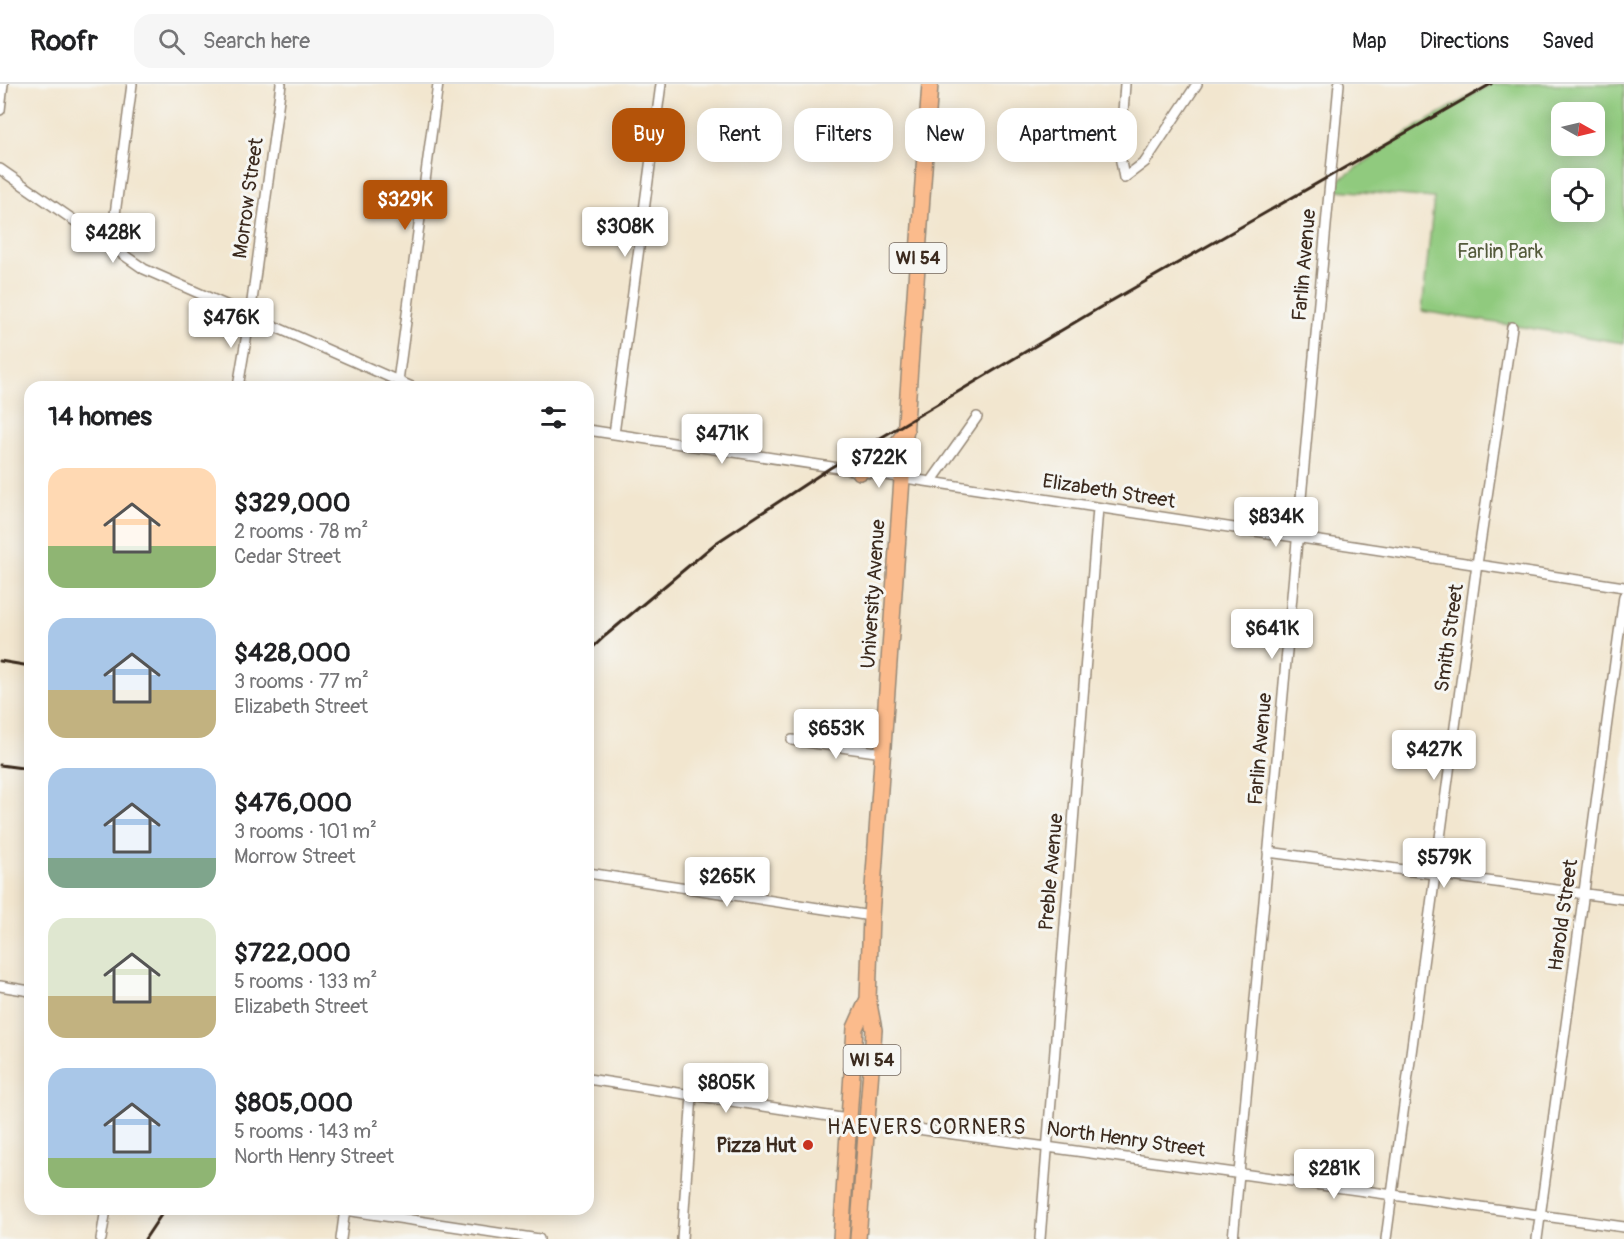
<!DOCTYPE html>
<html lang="en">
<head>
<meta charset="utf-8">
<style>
	body { margin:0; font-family:Pangolin,sans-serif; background:#f6f6f6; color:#202124; height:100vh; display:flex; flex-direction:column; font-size:22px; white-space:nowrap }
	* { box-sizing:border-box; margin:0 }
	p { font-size:20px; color:#757577 }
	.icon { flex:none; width:33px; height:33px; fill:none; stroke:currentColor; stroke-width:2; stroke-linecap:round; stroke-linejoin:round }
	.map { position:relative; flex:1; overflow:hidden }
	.sheet { position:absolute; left:24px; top:297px; width:570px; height:834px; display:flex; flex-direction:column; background:#fff; border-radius:18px; box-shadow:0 3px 15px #0003 }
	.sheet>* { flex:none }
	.guide { position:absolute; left:612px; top:24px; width:570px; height:54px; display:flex; gap:12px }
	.needle { width:39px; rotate:98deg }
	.fabs { position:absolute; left:1551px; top:18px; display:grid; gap:12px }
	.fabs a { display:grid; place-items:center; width:54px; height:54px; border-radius:12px; background:#fff; box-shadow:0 3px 15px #0003; font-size:30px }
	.price { position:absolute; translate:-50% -51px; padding:0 14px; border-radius:6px; background:#fff; color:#222; font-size:20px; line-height:39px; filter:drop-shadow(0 2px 3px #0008) }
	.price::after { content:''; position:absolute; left:50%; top:36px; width:18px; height:14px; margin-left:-9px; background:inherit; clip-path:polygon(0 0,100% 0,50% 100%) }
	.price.active { background:#b45309; color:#fff }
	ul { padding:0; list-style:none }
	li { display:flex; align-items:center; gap:18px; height:150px; padding:0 24px }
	li span { display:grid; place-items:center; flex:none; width:168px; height:120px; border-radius:18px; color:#555 }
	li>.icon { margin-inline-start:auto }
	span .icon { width:72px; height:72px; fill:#fffc; stroke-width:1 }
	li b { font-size:26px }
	h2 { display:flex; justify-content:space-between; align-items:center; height:72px; padding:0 24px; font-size:26px }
	.chip { padding:0 21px; border-radius:18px; background:#fff; box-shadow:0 3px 15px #0003; font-size:21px; line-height:54px }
	.chip.active { background:#b45309; color:#fff }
	header { display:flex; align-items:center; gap:36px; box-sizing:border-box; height:84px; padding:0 30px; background:#fff; border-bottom:2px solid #e0e0e0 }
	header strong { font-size:28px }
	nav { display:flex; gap:33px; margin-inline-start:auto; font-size:21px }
	.search { width:420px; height:54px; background:#f6f6f6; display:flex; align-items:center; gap:15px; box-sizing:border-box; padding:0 21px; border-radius:18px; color:#757577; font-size:22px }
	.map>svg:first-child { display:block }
	.green { fill:#90ca7e; stroke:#667a4e; stroke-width:1.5; fill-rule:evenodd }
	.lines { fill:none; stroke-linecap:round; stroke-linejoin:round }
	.street-casing { stroke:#968876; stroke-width:12 }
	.primary-casing { stroke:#968876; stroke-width:18 }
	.street { stroke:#fff; stroke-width:9 }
	.primary { stroke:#fbbb8c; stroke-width:15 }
	.rail { stroke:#3b2a1e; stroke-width:3 }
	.poi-dot { fill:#c8321e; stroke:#f6f6f2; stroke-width:2 }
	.labels { text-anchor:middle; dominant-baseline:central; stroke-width:6; stroke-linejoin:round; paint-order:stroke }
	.shield { fill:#f6f6f2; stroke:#73675e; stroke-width:1.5 }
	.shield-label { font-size:18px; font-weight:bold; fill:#3b2a1e }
	.street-label { font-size:20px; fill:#3b2a1e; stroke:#f6f6f2 }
	.park-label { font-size:20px; fill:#545a3b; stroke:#f6f6f2 }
	.poi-label { font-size:20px; font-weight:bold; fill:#3b2a1e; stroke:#f6f6f2; text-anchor:end }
	.neighbourhood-label { font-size:21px; letter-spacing:1.5px; fill:#3b2a1e; stroke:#f6f6f2 }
</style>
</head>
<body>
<header>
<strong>Roofr</strong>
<div class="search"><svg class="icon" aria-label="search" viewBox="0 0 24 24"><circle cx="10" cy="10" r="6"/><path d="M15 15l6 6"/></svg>Search here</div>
<nav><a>Map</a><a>Directions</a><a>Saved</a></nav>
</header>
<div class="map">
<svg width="1624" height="1155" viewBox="0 0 1624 1155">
	<rect width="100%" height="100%" fill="#f6f6f2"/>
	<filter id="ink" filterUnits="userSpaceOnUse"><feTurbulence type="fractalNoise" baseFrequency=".0167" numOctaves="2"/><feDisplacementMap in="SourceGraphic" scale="12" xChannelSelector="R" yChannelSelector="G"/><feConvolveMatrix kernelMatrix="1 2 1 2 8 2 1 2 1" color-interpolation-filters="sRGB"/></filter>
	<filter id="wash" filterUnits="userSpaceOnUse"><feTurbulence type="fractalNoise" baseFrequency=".008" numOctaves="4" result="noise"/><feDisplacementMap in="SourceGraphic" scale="24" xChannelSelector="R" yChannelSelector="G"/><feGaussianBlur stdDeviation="1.35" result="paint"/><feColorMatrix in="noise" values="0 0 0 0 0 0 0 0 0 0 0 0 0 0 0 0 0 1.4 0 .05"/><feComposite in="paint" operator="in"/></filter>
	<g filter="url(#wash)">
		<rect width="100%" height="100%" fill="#f2e6cf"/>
		<!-- green -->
		<path class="green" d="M 1491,0 L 1624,0 L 1624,259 L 1422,227 L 1434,114 L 1338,106 L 1339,96 L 1415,44 ZM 1562,28 L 1594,28 L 1594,62 L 1562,62 ZM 1562,94 L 1594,94 L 1594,128 L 1562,128 Z"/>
	</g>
	<g filter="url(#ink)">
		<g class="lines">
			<!-- street casing -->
			<g class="street-casing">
				<path id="street" d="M 1125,0 L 1120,72 L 1124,94 L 1145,78 L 1197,0
					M 0,26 L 3,0
					M 0,85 L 144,185 L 412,303
					M 111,161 L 132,0
					M 398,297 L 438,0
					M 238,303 L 250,232 L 281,0
					M 588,346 L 1624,503
					M 614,350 L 661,0
					M 931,398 L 977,333
					M 792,656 L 883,669
					M 1268,768 L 1624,815
					M 588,789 L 871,832
					M 0,902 L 30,907
					M 588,995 L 867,1038 L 1624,1143
					M 345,1126 L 539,1155
					M 101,1155 L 106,1125
					M 341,1155 L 345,1125
					M 682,1155 L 692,1011
					M 1040,1155 L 1098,424
					M 1233,1155 L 1339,0
					M 1386,1155 L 1475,494 L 1512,243
					M 1537,1155 L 1624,512"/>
			</g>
			<!-- primary casing -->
			<g class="primary-casing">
				<path id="primary" d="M 860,388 L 891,369 L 906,347
					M 841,1155 L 855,944 L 868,915
					M 858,1155 L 874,946 L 868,915 L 871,832 L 930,0"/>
			</g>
			<!-- street -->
			<use href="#street" class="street"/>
			<!-- primary -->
			<use href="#primary" class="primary"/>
			<!-- rail -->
			<path class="rail" d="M 588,568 L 605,552 L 716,459 L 830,384 L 1099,224 L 1491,0
				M 0,577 L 30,582
				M 0,681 L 30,685
				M 145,1155 L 165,1125"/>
		</g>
	</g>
	<!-- markers -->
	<circle class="poi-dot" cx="808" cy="1061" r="6"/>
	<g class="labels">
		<!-- shield labels -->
		<g class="shield">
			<rect x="889.5" y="159" width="57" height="30" rx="4.5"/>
			<rect x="843.5" y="961" width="57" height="30" rx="4.5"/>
		</g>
		<g class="shield-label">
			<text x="918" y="174">WI 54</text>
			<text x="872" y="976">WI 54</text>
		</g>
		<!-- street labels -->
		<g class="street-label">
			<text transform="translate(248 114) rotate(-82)">Morrow Street</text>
			<text transform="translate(1304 181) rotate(-85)">Farlin Avenue</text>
			<text transform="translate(1109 407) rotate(9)">Elizabeth Street</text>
			<text transform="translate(873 510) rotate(-86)">University Avenue</text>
			<text transform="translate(1449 554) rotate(-82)">Smith Street</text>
			<text transform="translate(1260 665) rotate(-85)">Farlin Avenue</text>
			<text transform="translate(1051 788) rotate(-85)">Preble Avenue</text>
			<text transform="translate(1563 831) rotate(-82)">Harold Street</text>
			<text transform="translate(1126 1055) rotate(8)">North Henry Street</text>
		</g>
		<!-- park labels -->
		<g class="park-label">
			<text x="1500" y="167">Farlin Park</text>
		</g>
		<!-- poi labels -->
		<g class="poi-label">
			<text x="796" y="1061">Pizza Hut</text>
		</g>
		<!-- neighbourhood labels -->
		<g class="neighbourhood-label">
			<text x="927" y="1043">HAEVERS CORNERS</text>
		</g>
	</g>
</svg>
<div class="fabs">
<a><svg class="needle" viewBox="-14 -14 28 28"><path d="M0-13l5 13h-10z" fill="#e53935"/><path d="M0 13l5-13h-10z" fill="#757577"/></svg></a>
<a><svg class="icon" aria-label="locate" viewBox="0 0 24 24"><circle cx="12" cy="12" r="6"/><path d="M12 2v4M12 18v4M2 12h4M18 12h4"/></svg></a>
</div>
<b class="price active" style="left:405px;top:147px">$329K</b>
<b class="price" style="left:625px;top:174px">$308K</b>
<b class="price" style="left:113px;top:180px">$428K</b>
<b class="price" style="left:231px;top:265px">$476K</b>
<b class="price" style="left:722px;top:381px">$471K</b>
<b class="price" style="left:879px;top:405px">$722K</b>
<b class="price" style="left:1276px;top:464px">$834K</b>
<b class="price" style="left:1272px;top:576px">$641K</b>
<b class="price" style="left:836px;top:676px">$653K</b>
<b class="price" style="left:1434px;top:697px">$427K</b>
<b class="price" style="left:1444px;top:805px">$579K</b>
<b class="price" style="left:727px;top:824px">$265K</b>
<b class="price" style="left:726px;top:1030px">$805K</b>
<b class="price" style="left:1334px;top:1116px">$281K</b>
<div class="guide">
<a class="chip active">Buy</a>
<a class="chip">Rent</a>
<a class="chip">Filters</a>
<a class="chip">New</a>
<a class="chip">Apartment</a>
</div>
<section class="sheet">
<h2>14 homes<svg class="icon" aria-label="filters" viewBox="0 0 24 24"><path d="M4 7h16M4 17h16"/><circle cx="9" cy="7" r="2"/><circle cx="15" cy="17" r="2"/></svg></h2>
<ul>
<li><span style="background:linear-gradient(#ffd9b3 65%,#8fb573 0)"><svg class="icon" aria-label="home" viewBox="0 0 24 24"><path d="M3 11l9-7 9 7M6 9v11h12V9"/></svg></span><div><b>$329,000</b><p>2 rooms · 78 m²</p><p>Cedar Street</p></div></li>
<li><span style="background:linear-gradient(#a9c7e8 60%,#c2b280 0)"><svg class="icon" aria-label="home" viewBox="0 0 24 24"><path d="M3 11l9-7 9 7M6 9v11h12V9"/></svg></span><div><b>$428,000</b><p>3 rooms · 77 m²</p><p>Elizabeth Street</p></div></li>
<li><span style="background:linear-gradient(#a9c7e8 75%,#7fa58c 0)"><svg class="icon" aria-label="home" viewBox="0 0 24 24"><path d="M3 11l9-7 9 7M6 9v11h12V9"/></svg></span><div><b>$476,000</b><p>3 rooms · 101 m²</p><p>Morrow Street</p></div></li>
<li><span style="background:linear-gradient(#dfe7d0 65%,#c2b280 0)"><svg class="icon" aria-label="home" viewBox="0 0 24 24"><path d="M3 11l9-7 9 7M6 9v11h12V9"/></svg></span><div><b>$722,000</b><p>5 rooms · 133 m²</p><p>Elizabeth Street</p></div></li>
<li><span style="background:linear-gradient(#a9c7e8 75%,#8fb573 0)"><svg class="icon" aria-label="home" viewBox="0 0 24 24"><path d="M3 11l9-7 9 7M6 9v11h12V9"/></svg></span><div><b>$805,000</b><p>5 rooms · 143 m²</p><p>North Henry Street</p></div></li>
</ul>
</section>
</div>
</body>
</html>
